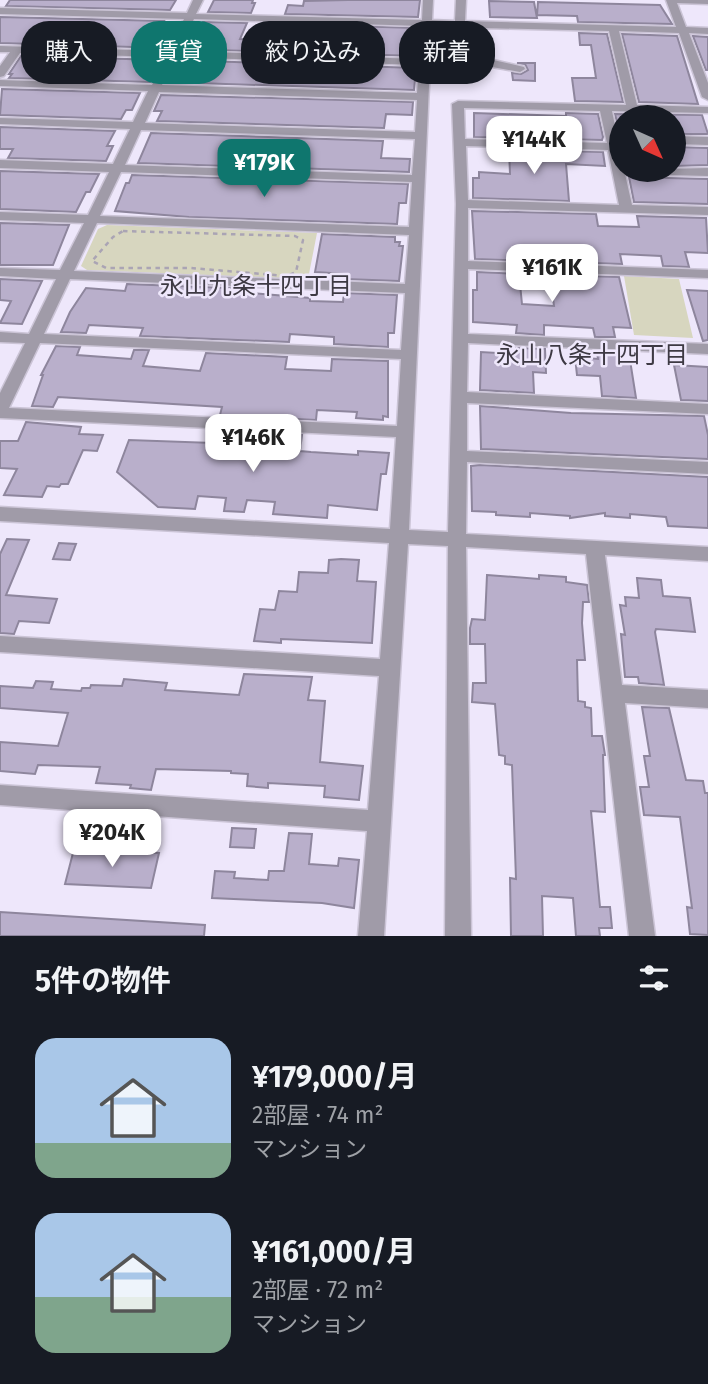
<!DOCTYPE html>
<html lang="ja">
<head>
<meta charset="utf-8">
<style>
	body { margin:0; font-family:"Fira Sans","Noto Sans JP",sans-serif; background:#242831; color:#f1f3f6; height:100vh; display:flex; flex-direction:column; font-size:26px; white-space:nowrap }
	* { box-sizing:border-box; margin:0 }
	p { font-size:23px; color:#9ea1a6 }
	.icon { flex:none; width:38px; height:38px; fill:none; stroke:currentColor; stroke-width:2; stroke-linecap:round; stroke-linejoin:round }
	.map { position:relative; height:936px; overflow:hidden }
	.details { display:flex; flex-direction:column; background:#171b24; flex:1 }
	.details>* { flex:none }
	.top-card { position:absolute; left:21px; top:21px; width:667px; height:63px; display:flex; gap:14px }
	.needle { width:46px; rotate:135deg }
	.tools { position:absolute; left:609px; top:105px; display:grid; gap:14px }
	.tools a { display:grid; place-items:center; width:77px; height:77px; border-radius:50%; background:#171b24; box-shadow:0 4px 10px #0003; font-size:35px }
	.price { position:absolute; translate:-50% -60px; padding:0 16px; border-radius:14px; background:#fff; color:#222; font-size:23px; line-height:46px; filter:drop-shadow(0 2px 4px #0008) }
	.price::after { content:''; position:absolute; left:50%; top:42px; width:21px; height:16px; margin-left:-10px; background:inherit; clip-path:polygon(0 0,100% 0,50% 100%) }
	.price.selected { background:#0f766e; color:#fff }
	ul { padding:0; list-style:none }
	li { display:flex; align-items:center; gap:21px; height:175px; padding:0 35px }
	li span { display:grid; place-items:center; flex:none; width:196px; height:140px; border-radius:21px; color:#555 }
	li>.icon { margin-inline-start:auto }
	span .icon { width:84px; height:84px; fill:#fffc; stroke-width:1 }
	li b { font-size:30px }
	h2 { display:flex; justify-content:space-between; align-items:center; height:84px; padding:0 35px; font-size:30px }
	.tag { padding:0 24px; border-radius:28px; background:#171b24; box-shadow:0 4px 10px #0003; font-size:24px; line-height:63px }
	.tag.selected { background:#0f766e; color:#fff }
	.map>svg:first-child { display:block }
	.green { fill:#d7d6bf }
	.building { fill:#b9afcb; stroke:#8e869d; stroke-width:2 }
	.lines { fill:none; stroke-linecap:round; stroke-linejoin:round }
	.minor-casing { stroke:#cbc4d6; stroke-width:3 }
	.path { stroke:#aaa4b4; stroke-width:2.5; stroke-dasharray:4.5 4.5; stroke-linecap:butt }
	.minor { fill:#a09ba8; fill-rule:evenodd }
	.labels { text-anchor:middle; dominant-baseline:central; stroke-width:5; stroke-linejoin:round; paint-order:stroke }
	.neighbourhood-label { font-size:24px; fill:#3d3943; stroke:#eee7fb }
</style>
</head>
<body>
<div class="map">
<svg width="708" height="936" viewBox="0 0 708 936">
	<rect width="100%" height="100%" fill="#eee7fb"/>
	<!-- green -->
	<path class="green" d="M 107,225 L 317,233 L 308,279 L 87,270 L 81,266 L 98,229 Z
		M 624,276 L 679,279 L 693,338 L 634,335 Z"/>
	<!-- building -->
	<path class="building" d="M 10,0 L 176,0 L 170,10 L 6,6 Z
		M 214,0 L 253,0 L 252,3 L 255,3 L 251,13 L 208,12 Z
		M 348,0 L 420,0 L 418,17 L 285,14 L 288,5 L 303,6 L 304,1 Z
		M 489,1 L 534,2 L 537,18 L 490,17 Z
		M 538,2 L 660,5 L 672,24 L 578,22 L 577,16 L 537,15 Z
		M 0,17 L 164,21 L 156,37 L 172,37 L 166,48 L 0,43 Z
		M 203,22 L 247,23 L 240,39 L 276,40 L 282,24 L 416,28 L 418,56 L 182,49 L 188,37 L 195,38 Z
		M 579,33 L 607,34 L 623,102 L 575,101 L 572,78 L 596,78 L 591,45 L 580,45 Z
		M 622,34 L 677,36 L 698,104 L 639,102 Z
		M 693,36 L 708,37 L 708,70 L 706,70 Z
		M 21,56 L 161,60 L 150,82 L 9,78 L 12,74 L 9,74 Z
		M 177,60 L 416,68 L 414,90 L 166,82 Z
		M 517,63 L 535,63 L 535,81 L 513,80 L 512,73 L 521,74 L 528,70 L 525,64 Z
		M 2,89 L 140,93 L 132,110 L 126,110 L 121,119 L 0,115 Z
		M 161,95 L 413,102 L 412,115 L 386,114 L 384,128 L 157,121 L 162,111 L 154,111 Z
		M 474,113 L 566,116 L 566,113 L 598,114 L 603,137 L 602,140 L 474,137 Z
		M 615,114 L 702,115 L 708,134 L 674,134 L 674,117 L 621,117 L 621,123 L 617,122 Z
		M 0,127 L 115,131 L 107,146 L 113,146 L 106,161 L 8,158 L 13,149 L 0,149 Z
		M 151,133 L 383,141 L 381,158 L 410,159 L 409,172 L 138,163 Z
		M 674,147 L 708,148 L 708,165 L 674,166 Z
		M 509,150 L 603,152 L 605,166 L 566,164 L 569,201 L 473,198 L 473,178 L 479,178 L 479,172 L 510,174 Z
		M 0,171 L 99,174 L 90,192 L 86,192 L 76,212 L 0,209 Z
		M 132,175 L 408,184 L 406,203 L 399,203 L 397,224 L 189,217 L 115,211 L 126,183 L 129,183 Z
		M 629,177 L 708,179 L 708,204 L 634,202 Z
		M 472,211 L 596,214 L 598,226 L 639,227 L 637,216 L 706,218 L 708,253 L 685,252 L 689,267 L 663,266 L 661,256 L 620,254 L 622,264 L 475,259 Z
		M 0,223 L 69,225 L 53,265 L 0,265 Z
		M 322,234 L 395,237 L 395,242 L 400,242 L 399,246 L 403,246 L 399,281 L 345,279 L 346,274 L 315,272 Z
		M 477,272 L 519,274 L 522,304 L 554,306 L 550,275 L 619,277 L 631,328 L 613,327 L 615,337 L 595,337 L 593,328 L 544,325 L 544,335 L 516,333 L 517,325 L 473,322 L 473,290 L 477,290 Z
		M 0,279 L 42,281 L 22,324 L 0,323 L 11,301 L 0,300 Z
		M 127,284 L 253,289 L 252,293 L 310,298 L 310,301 L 343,302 L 344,293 L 397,295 L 394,333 L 388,333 L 388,347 L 334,344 L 334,337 L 290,334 L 289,342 L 140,336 L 143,328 L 89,325 L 86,333 L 61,332 L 70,312 L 86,288 L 125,291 Z
		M 687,290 L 708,291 L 708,340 L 703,341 Z
		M 56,346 L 80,347 L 77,355 L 131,359 L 134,350 L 149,350 L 143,366 L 200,371 L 206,353 L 287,357 L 285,369 L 331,371 L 332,359 L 388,361 L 388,417 L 383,416 L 383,420 L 356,418 L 357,412 L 317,410 L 316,420 L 220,415 L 222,407 L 58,397 L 53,407 L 32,406 L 43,375 L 41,375 Z
		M 516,348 L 545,349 L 546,373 L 533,372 L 534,393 L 480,390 L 481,352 L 516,354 Z
		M 597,352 L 618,352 L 619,360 L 630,360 L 636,398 L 602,396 L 600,376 L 577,375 L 575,357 L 598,359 Z
		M 674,365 L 708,367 L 708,401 L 681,400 Z
		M 480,406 L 571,413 L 704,416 L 708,435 L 708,459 L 481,449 Z
		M 26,422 L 81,427 L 79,434 L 103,435 L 97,451 L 83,450 L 68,484 L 61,484 L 59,487 L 47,486 L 42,497 L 4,495 L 17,469 L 0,468 L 0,441 L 18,441 Z
		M 216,431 L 302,435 L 300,451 L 311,452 L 358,455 L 358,451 L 389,453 L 386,474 L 381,474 L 377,510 L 328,505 L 327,518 L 273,514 L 275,502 L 247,500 L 244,512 L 224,511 L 226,498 L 198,496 L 195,509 L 158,507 L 117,472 L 129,440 L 213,443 Z
		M 480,465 L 708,477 L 708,528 L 668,526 L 666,517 L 630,514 L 630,518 L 605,516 L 605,513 L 570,518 L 570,516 L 530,513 L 530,517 L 496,515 L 496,512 L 472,511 L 471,466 Z
		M 7,539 L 29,540 L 6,595 L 57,599 L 49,623 L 19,621 L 14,634 L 0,633 L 0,554 Z
		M 59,543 L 76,544 L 70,560 L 53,559 Z
		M 341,559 L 359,560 L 357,581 L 376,582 L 372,643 L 281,639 L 281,643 L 254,641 L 260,609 L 275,610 L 279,591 L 297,592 L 299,572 L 328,573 L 329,560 Z
		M 487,575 L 539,579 L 539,575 L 566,577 L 566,582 L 587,585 L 589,602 L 583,602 L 582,623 L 585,660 L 577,660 L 578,701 L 585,702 L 585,707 L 591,708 L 592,736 L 602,736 L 605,755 L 603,755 L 605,812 L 591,811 L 600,907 L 610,907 L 612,928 L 599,928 L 600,936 L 576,936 L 573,898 L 542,896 L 543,936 L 511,936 L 510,878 L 516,879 L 512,765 L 505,764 L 505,756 L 499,755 L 495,704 L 472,702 L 473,683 L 486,683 L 485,644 L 470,644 L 470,628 L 472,619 L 485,620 Z
		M 637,578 L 661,580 L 663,596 L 690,598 L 695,632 L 656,629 L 655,632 L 664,685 L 639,683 L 638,677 L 625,677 L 621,634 L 625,635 L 620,605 L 626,606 L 625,597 L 639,598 Z
		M 244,674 L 312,677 L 308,700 L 325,701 L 320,762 L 363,766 L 359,800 L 324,797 L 325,786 L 268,783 L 268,788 L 247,786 L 248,774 L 231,773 L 231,771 L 156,769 L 151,790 L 130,788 L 131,785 L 96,783 L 100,767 L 38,765 L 35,774 L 0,771 L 0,742 L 58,746 L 68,713 L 0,708 L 0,686 L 33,688 L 36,681 L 53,682 L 51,689 L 81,691 L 82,688 L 90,688 L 91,685 L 122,686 L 124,679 L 167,683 L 165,690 L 239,695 Z
		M 642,707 L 669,708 L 686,780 L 703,781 L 705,793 L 708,793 L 708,935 L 690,934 L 687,907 L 692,908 L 680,817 L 644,815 L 640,787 L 649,787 L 644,756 L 650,756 Z
		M 232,828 L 256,829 L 254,848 L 230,847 Z
		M 289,833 L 312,834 L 309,864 L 338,866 L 339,858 L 359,860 L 354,908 L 322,903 L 212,898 L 215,871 L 235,872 L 234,878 L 268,880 L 269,871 L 284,871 Z
		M 74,849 L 159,853 L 151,888 L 65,884 Z
		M 0,912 L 205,925 L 204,936 L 0,936 Z"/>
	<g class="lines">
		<!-- minor casing -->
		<g class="minor-casing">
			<path id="minor" d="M 193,0 L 203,0 L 196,14 L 422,20 L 423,0 L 433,0 L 432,20 L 455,21 L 456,0 L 466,0 L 465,21 L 676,27 L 666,0 L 708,0 L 708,4 L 677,3 L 686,27 L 708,28 L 708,34 L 689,33 L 708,83 L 708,100 L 702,97 L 679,33 L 619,31 L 637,105 L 708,107 L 708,113 L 612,111 L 621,156 L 621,170 L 708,168 L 708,176 L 625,174 L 632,205 L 708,207 L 708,215 L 468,208 L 468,261 L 708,270 L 708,278 L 468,269 L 468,334 L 708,344 L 708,354 L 468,343 L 467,392 L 708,404 L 708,414 L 467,403 L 467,451 L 708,462 L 708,474 L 467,462 L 466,534 L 708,547 L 708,561 L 605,555 L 622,685 L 708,690 L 708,708 L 625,703 L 655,936 L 629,936 L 586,554 L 466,547 L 471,936 L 445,936 L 448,546 L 408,544 L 384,936 L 358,936 L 367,831 L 0,805 L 0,785 L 368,810 L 379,676 L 0,652 L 0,636 L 380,659 L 389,543 L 0,521 L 0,507 L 390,529 L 396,437 L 0,418 L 0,393 L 25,343 L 0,342 L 0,332 L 29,334 L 56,279 L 0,276 L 0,268 L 60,270 L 84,223 L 0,220 L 0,212 L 88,215 L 109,172 L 0,168 L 0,160 L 113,164 L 130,129 L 0,124 L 0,118 L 133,122 L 148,91 L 0,86 L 0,80 L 152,85 L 165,57 L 20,53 L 4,76 L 0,77 L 0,66 L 10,52 L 0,52 L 0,46 L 168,51 L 184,19 L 0,14 L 0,8 L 187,13 ZM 194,19 L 422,26 L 420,59 L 178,51 ZM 432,26 L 472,27 L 471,60 L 481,65 L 520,72 L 525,69 L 524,67 L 480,57 L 482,28 L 609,31 L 626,105 L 458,101 L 452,104 L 456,204 L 448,532 L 409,530 L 430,64 L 432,62 L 430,60 ZM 175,57 L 419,65 L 417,93 L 162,85 ZM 159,92 L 417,100 L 415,132 L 145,123 ZM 464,108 L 600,111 L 607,143 L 465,139 ZM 141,130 L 415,139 L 412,175 L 125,165 ZM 466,146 L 608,150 L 619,205 L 468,200 ZM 121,172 L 412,182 L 409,227 L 100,216 ZM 97,223 L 409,235 L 405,284 L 74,271 ZM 70,279 L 405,293 L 401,350 L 44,334 ZM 40,343 L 401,359 L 397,426 L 9,408 Z
				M 674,136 L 708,137 L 708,145 L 674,144 Z"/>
		</g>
		<!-- path -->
		<path class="path" d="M 123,231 L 295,236 L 303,240 L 296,272 L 287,276 L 191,268 L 106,268 L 92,261 L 113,237 Z"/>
		<!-- minor -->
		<use href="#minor" class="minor"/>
	</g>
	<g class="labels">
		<!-- neighbourhood labels -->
		<g class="neighbourhood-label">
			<text x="256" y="286">永山九条十四丁目</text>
			<text x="592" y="355">永山八条十四丁目</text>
		</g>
	</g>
</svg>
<div class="tools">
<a><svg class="needle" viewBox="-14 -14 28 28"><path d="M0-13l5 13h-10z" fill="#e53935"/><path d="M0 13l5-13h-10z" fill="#9ea1a6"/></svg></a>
</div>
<b class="price" style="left:534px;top:176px">¥144K</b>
<b class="price selected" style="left:264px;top:199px">¥179K</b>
<b class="price" style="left:552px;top:304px">¥161K</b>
<b class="price" style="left:253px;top:474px">¥146K</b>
<b class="price" style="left:112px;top:869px">¥204K</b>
<div class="top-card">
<a class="tag">購入</a>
<a class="tag selected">賃貸</a>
<a class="tag">絞り込み</a>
<a class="tag">新着</a>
</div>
</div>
<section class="details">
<h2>5件の物件<svg class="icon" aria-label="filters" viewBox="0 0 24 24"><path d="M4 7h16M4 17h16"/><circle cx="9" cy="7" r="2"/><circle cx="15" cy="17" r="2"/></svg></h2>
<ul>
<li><span style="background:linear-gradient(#a9c7e8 75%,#7fa58c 0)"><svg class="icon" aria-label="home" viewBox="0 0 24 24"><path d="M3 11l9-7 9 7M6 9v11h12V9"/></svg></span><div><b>¥179,000/月</b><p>2部屋 · 74 m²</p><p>マンション</p></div></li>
<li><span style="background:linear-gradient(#a9c7e8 60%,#7fa58c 0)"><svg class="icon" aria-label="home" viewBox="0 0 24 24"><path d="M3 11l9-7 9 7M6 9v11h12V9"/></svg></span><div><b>¥161,000/月</b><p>2部屋 · 72 m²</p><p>マンション</p></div></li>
</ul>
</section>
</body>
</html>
